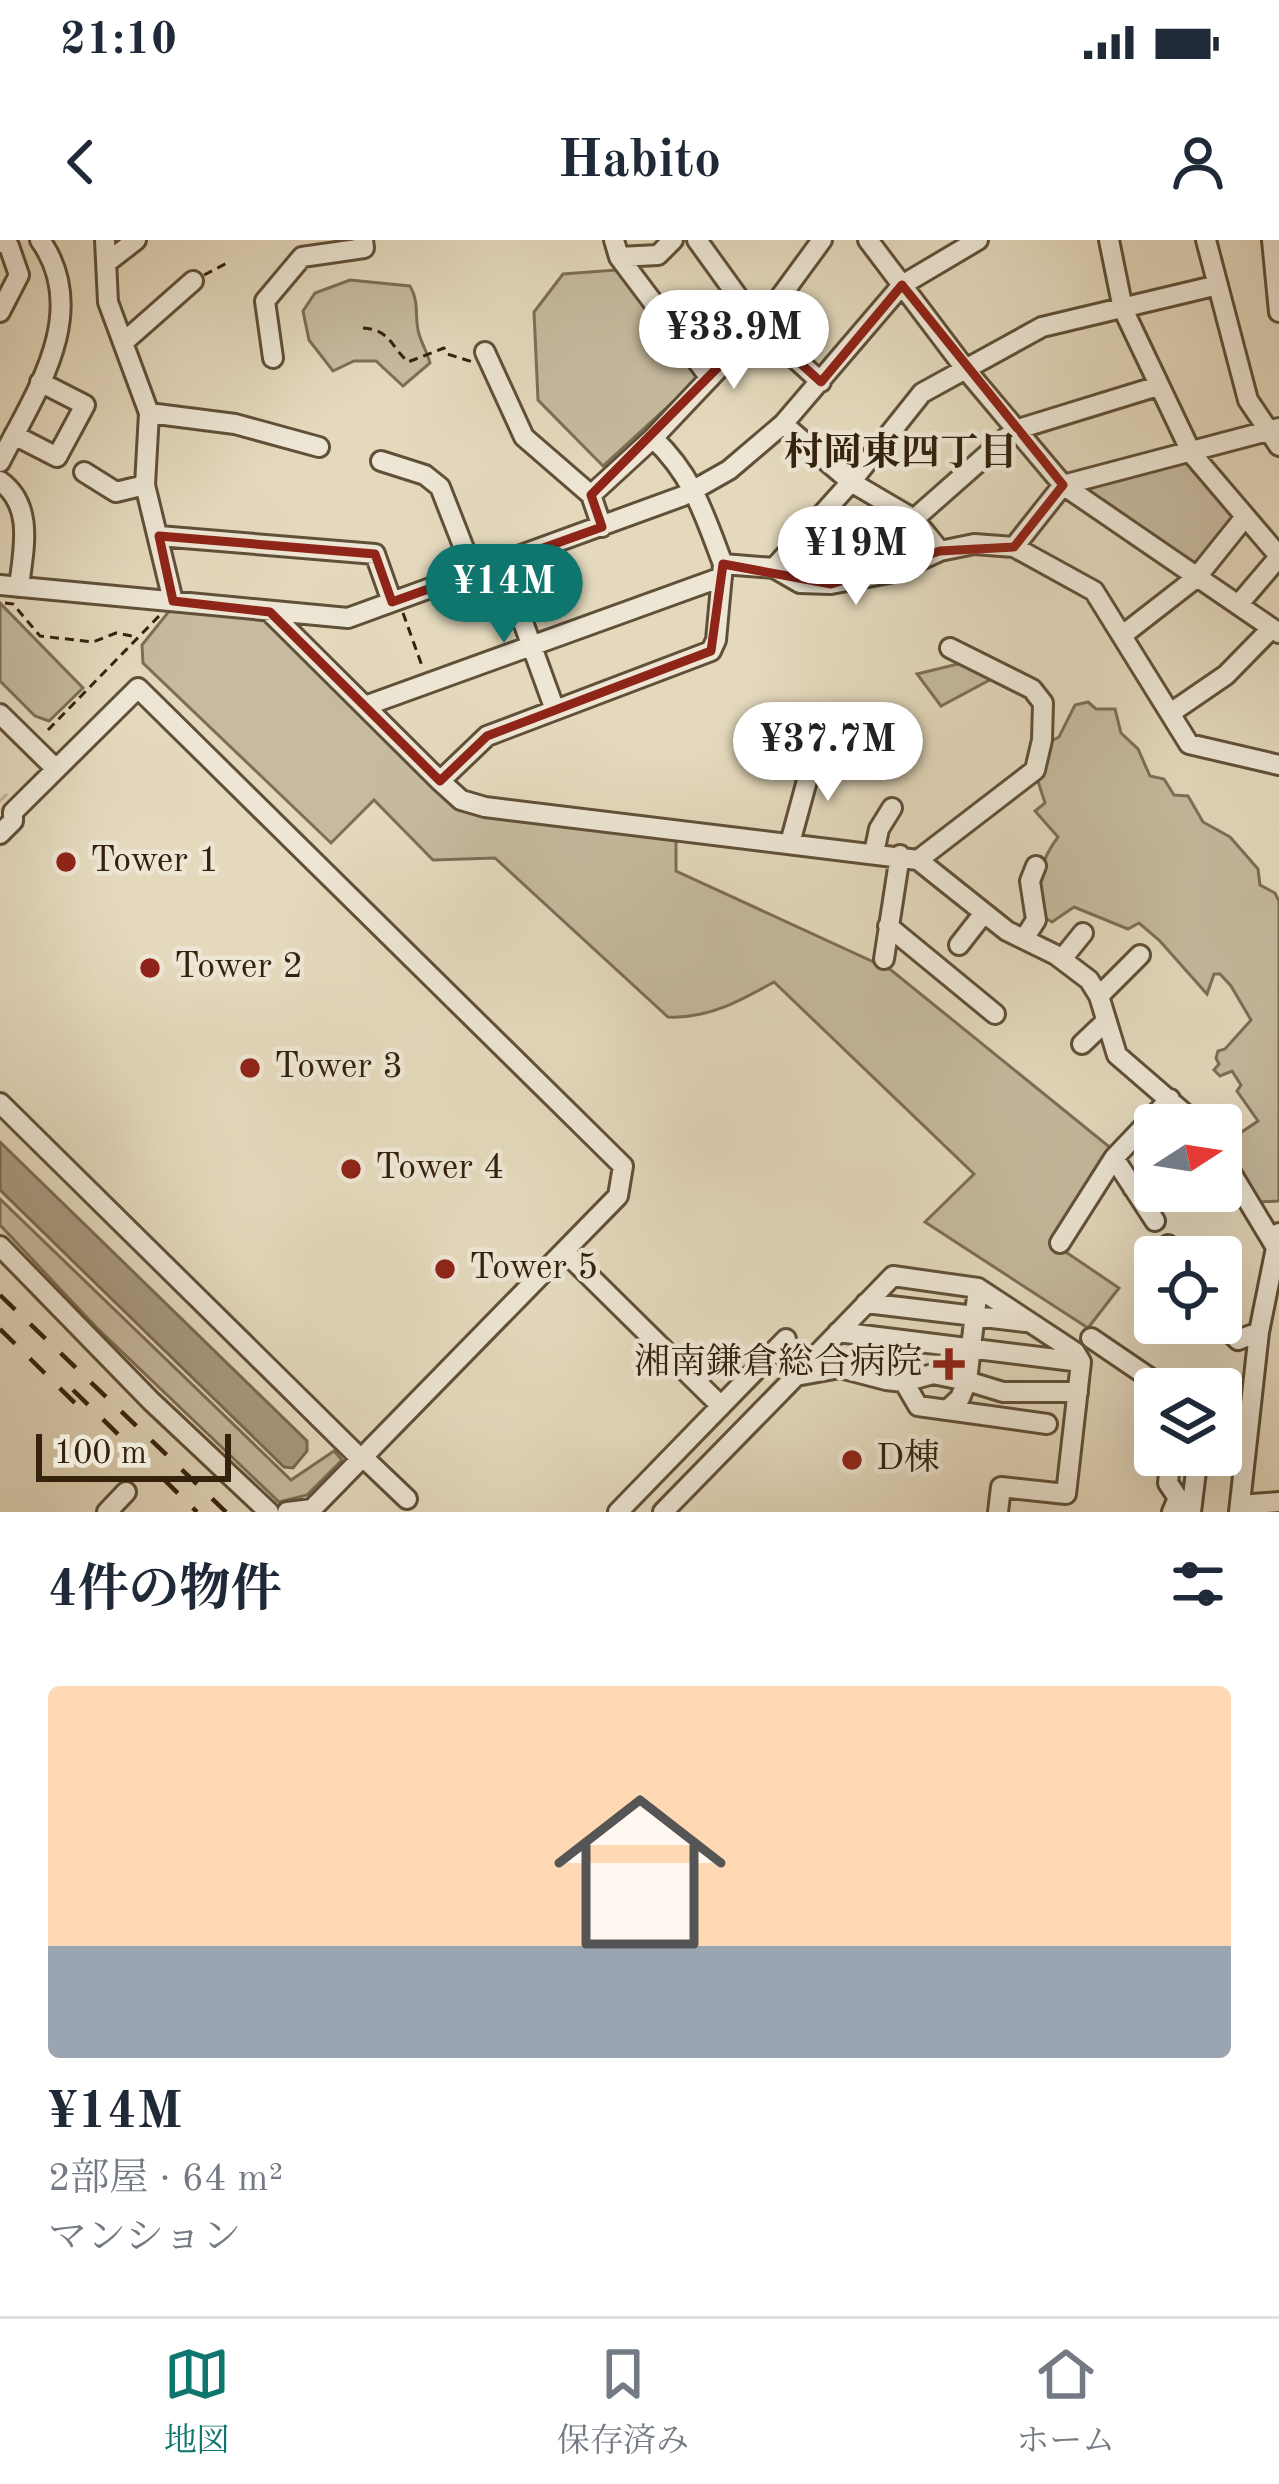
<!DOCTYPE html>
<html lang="ja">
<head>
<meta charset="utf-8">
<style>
	body { margin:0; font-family:"Old Standard TT","Noto Serif JP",serif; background:#f2f2f3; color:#1f2937; height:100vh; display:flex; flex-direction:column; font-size:45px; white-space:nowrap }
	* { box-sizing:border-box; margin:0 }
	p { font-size:39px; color:#747a83 }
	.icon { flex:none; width:66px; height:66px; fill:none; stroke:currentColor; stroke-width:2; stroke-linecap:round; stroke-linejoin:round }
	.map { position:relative; height:1272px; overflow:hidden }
	.details { display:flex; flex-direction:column; background:#fff; flex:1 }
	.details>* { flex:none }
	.needle { width:78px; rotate:78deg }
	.buttons { position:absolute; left:1134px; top:864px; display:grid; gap:24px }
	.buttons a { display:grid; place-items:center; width:108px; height:108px; border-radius:12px; background:#fff; box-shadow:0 12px 48px #0002; font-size:60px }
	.scale { position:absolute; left:36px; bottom:30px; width:195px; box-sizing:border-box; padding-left:12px; border:6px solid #34220c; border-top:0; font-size:33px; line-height:42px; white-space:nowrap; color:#34220c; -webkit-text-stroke:9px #ede6d4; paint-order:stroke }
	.price { position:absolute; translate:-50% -102px; padding:0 27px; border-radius:42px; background:#fff; color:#222; font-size:39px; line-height:78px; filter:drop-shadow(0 3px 6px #0008) }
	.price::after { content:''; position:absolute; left:50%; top:72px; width:36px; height:27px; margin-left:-18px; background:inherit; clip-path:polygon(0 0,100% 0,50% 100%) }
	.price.selected { background:#0f766e; color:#fff }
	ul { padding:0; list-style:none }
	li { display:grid; align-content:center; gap:24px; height:636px; padding:0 48px }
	li span { display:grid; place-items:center; height:372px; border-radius:12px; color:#555 }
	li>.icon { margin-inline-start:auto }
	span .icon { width:216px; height:216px; fill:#fffc; stroke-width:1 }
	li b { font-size:51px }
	h2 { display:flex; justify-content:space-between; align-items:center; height:144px; padding:0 48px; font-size:51px }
	.status { display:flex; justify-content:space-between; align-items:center; height:84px; padding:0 60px; background:#fff; direction:ltr }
	.status svg { height:33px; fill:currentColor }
	header { display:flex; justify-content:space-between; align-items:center; height:156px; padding:0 48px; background:#fff; font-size:54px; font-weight:600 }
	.dock { display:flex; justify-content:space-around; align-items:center; height:168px; border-top:3px solid #e0e1e3; background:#fff; font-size:33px; color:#747a83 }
	.dock a { display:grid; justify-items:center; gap:6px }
	.dock .selected { color:#0f766e }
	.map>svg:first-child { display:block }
	.green { fill:#c6ba9f; stroke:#7d6e56; stroke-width:3 }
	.water { fill:#a89b81; stroke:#7a6b52; stroke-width:3 }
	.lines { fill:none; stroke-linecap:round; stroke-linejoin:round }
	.minor-tunnel { stroke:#c1b49a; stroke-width:18; stroke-dasharray:18 9; stroke-linecap:butt }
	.minor-casing { stroke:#605038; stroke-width:24 }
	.path { stroke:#34220c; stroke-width:3; stroke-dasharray:9 6; stroke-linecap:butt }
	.minor { stroke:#ede6d4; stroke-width:18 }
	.rail { stroke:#34220c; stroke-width:4.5; stroke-dasharray:21 21; stroke-linecap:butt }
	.marked { fill:none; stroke:#8f2418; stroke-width:9; stroke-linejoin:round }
	.poi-dot { fill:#8f2418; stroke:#ede6d4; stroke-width:4.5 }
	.labels { text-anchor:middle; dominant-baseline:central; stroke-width:9; stroke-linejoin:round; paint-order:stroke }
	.poi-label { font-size:36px; fill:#34220c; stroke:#ede6d4; text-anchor:start }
	.neighbourhood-label { font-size:39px; font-weight:bold; fill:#34220c; stroke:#ede6d4 }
</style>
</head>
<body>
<div class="status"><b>21:10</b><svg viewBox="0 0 49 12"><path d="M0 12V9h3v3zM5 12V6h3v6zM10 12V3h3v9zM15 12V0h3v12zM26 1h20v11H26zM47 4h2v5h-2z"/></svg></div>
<header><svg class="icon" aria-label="back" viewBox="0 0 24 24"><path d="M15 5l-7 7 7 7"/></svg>Habito<svg class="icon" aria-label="person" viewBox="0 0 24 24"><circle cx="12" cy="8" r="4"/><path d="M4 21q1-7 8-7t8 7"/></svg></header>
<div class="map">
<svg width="1279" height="1272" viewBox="0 0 1279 1272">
	<rect width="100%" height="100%" fill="#e4d9bd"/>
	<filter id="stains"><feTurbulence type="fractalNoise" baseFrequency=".00167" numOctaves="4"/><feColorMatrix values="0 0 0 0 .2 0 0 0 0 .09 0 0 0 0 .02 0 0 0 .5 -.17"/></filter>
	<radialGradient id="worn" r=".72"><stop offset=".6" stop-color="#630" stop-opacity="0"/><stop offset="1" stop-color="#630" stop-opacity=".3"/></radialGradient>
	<!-- green -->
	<path class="green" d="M 616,30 L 701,136 L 603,226 L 538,160 L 534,72 L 563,34 Z
		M 350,40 L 410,46 C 420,63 414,78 419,94 C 422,104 427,112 430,123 L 403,146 L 376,121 L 354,121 L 333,131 L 309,100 L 303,71 L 315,53 Z
		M 1189,221 L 1238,277 L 1194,331 L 1078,248 Z
		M 0,363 L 83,448 L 49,481 L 35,476 L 0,441 Z
		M 170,370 L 262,379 L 467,572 L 676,599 L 676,631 L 891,730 L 1112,909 L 1051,1002 L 1119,1048 L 1088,1088 L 925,982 L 974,934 L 774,742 C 740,761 708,779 668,777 L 495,618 L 433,620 L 374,560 L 331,603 L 143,423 L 142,405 Z
		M 966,422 L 999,435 L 941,466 L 917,434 Z
		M 1088,462 L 1096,469 L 1115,469 L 1121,493 L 1138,509 L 1150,536 L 1164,539 L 1174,555 L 1188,556 L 1203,582 L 1230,597 L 1258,629 L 1260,645 L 1275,653 L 1279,661 L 1279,961 L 1259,962 L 1221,906 L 1258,881 L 1237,851 L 1241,845 L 1232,831 L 1220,836 L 1214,830 L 1219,824 L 1216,818 L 1218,811 L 1225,809 L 1251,780 L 1231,746 L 1220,734 L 1214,734 L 1207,754 L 1159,700 L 1139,683 L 1128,689 L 1074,667 L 1052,682 L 1039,674 C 1038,642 1038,623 1058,597 L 1035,571 L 1045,563 L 1036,535 L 1049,502 L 1059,497 L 1075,465 Z
		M 0,959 L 291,1240 L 334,1211 L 342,1220 L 307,1255 L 279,1262 L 96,1087 L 0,985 Z"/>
	<!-- water -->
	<path class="water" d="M 0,902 L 307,1201 L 307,1211 L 293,1228 L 284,1227 L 0,950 Z"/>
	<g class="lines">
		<!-- minor-tunnel -->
		<path class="minor-tunnel" d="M 0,559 L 2,561"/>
		<!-- minor casing -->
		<g class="minor-casing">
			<path id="minor" d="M 105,0 L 108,62 L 149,173 L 145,245 L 173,361
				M 614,0 L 619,17 L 710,138
				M 697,0 L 759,86 L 821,142
				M 868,0 L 967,131 L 1063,245 L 1279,393
				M 1109,0 L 1123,69 L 1192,214 L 1279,316
				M 1206,0 L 1248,160 L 1279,206
				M 1272,0 L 1279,72
				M 0,2 L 9,6 L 19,35 L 0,72
				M 619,17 L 658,15 L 673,0
				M 109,21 L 136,0
				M 125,101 L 193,41
				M 485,112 L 524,197 L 591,255 L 602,287
				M 273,118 L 265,61 L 302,17 L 364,8 L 363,0
				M 149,173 L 235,184 L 319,207
				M 783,184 L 851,242 L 922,153 L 1042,87 L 1218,45
				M 14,195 L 57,217 L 85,165 L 40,142
				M 653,198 C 693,236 704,274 723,324
				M 381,221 L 425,235 L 440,247 L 474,334
				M 0,222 C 34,155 92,73 40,0
				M 84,232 L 116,252 L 145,245
				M 0,241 C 35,266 23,311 19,347
				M 591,255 L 653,198 L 759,86 L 822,0
				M 914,279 L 1015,190 L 1158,146
				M 159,296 L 375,314 L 392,362
				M 1014,307 L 1063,245 L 1279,188
				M 502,324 L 555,470
				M 774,328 L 851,242 L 914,279 L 940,311
				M 0,345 L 348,378 L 683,256 L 729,230 L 783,184 L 902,45 L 978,0
				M 1238,365 L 1279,317
				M 270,372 L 440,541 L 461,560 L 485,567 L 918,620 L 1007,691 L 1056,715 L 1089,740 L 1099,756 L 1117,815 L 1198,885
				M 1124,394 L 1196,338 L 1245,277
				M 365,466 L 722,337
				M 1172,472 L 1226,435 L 1272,388
				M 0,474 L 55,528
				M 440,541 L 487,496 L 711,411 L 716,400 L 723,324 L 774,328 L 800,343 L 831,344 L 894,332 L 940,311 L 974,304 L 1014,307 L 1094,351 L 1189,504 L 1279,525
				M 0,594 L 13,581 L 13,572 L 138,448 L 623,926 L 618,956 L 312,1269 L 287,1272
				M 790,603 L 815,511
				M 874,613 L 879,589 L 892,568
				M 918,620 L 1035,530 L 1042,500 L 1043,463 L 1032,449 L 950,408
				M 888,686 L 995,774
				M 1024,699 L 1036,680 L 1030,641 L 1036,626
				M 959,705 L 984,673
				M 884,719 L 900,615
				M 1062,719 L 1083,693
				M 1099,756 L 1140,715
				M 1082,804 L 1104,783
				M 0,863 L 361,1219
				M 1221,916 L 1277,1009
				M 1114,918 L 1155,981
				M 1133,948 L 1155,935
				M 1060,1003 L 1114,918 L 1170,859
				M 1168,1005 L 1175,1017
				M 0,1006 L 151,1161 L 269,1272
				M 565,1012 L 721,1166
				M 978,1048 L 967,1141 L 1003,1152 L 1078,1152
				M 866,1063 L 1025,1082
				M 1220,1083 L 1238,1100 L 1259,1092
				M 838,1092 L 1081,1122
				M 1091,1098 L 1166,1149
				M 796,1136 L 893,1036 L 978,1048 L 1075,1112 L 1081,1122 L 1066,1254 L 1001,1247 L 998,1272
				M 947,1170 L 1047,1184
				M 1221,1186 L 1246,1203
				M 1171,1215 L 1168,1243 L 1178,1258 L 1172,1272
				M 1201,1215 L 1244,1220
				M 363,1217 L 407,1259
				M 1240,1265 L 1279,1262
				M 107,1272 L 126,1252
				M 618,1272 L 786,1099
				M 663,1272 L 796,1136 L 840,1128 L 886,1140 L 904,1142 L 933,1134 L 967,1141 L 960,1158 L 947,1170 L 918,1166 L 904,1142
				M 1191,1272 L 1198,1215
				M 1239,1272 L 1259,1092 L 1279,993"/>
		</g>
		<!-- path -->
		<path class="path" d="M 204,35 L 229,22
			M 363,88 C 390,90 390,105 408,122 L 444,108 L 447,114 L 473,122
			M 5,363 L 13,364 L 40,396 L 93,402 L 116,393 L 137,397
			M 403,373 L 422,426
			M 48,490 L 160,375"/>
		<!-- minor -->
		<use href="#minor" class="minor"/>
		<!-- rail -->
		<path class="rail" d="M 0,1055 L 226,1272
			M 0,1089 L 81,1169
			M 73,1150 L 197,1272"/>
	</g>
	<!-- marked area -->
	<path class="marked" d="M 902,45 L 1063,245 L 1014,307 L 940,311 L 831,344 L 723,324 L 711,411 L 487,496 L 440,541 L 270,372 L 173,361 L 159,296 L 375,314 L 392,362 L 602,287 L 591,255 L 759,86 L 821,142 Z"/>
	<!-- markers -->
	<g class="poi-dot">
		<circle cx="66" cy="622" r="12"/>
		<circle cx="150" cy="728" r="12"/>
		<circle cx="250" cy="828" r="12"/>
		<circle cx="351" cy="929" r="12"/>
		<circle cx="445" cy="1029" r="12"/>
		<path d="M943 1106h12v12h12v12h-12v12h-12v-12h-12v-12h12z"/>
		<circle cx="852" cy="1220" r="12"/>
	</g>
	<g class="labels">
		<!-- poi labels -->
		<g class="poi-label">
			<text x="90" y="622">Tower 1</text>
			<text x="174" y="728">Tower 2</text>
			<text x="274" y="828">Tower 3</text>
			<text x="375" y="929">Tower 4</text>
			<text x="469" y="1029">Tower 5</text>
			<text x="922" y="1124" text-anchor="end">湘南鎌倉総合病院</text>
			<text x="876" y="1220">D棟</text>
		</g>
		<!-- neighbourhood labels -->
		<g class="neighbourhood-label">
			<text x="901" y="214">村岡東四丁目</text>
		</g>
	</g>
	<rect width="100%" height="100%" filter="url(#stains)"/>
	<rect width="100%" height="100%" fill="url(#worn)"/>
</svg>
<div class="buttons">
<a><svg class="needle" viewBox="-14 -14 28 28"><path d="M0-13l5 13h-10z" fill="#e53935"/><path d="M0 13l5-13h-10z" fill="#747a83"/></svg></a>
<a><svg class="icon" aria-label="locate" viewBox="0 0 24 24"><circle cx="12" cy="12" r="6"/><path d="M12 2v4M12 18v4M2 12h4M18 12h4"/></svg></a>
<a><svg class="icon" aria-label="layers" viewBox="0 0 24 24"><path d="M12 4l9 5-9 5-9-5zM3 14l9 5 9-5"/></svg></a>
</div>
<div class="scale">100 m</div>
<b class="price" style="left:734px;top:152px">¥33.9M</b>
<b class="price" style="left:856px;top:368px">¥19M</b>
<b class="price selected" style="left:504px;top:406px">¥14M</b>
<b class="price" style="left:828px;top:564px">¥37.7M</b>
</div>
<section class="details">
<h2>4件の物件<svg class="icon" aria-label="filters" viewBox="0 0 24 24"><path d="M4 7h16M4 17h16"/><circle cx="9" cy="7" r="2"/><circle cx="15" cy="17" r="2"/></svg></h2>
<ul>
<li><span style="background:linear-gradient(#ffd9b3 70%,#9aa5b1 0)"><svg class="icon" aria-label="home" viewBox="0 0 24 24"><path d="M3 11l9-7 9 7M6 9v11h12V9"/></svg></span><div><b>¥14M</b><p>2部屋 · 64 m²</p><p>マンション</p></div></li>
</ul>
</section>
<nav class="dock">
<a class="selected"><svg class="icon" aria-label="map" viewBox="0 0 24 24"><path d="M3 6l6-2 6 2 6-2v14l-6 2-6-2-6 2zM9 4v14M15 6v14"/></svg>地図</a>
<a><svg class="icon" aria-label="saved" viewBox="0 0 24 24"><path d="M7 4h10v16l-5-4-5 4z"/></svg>保存済み</a>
<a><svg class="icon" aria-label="home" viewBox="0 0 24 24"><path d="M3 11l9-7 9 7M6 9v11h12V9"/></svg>ホーム</a>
</nav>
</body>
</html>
